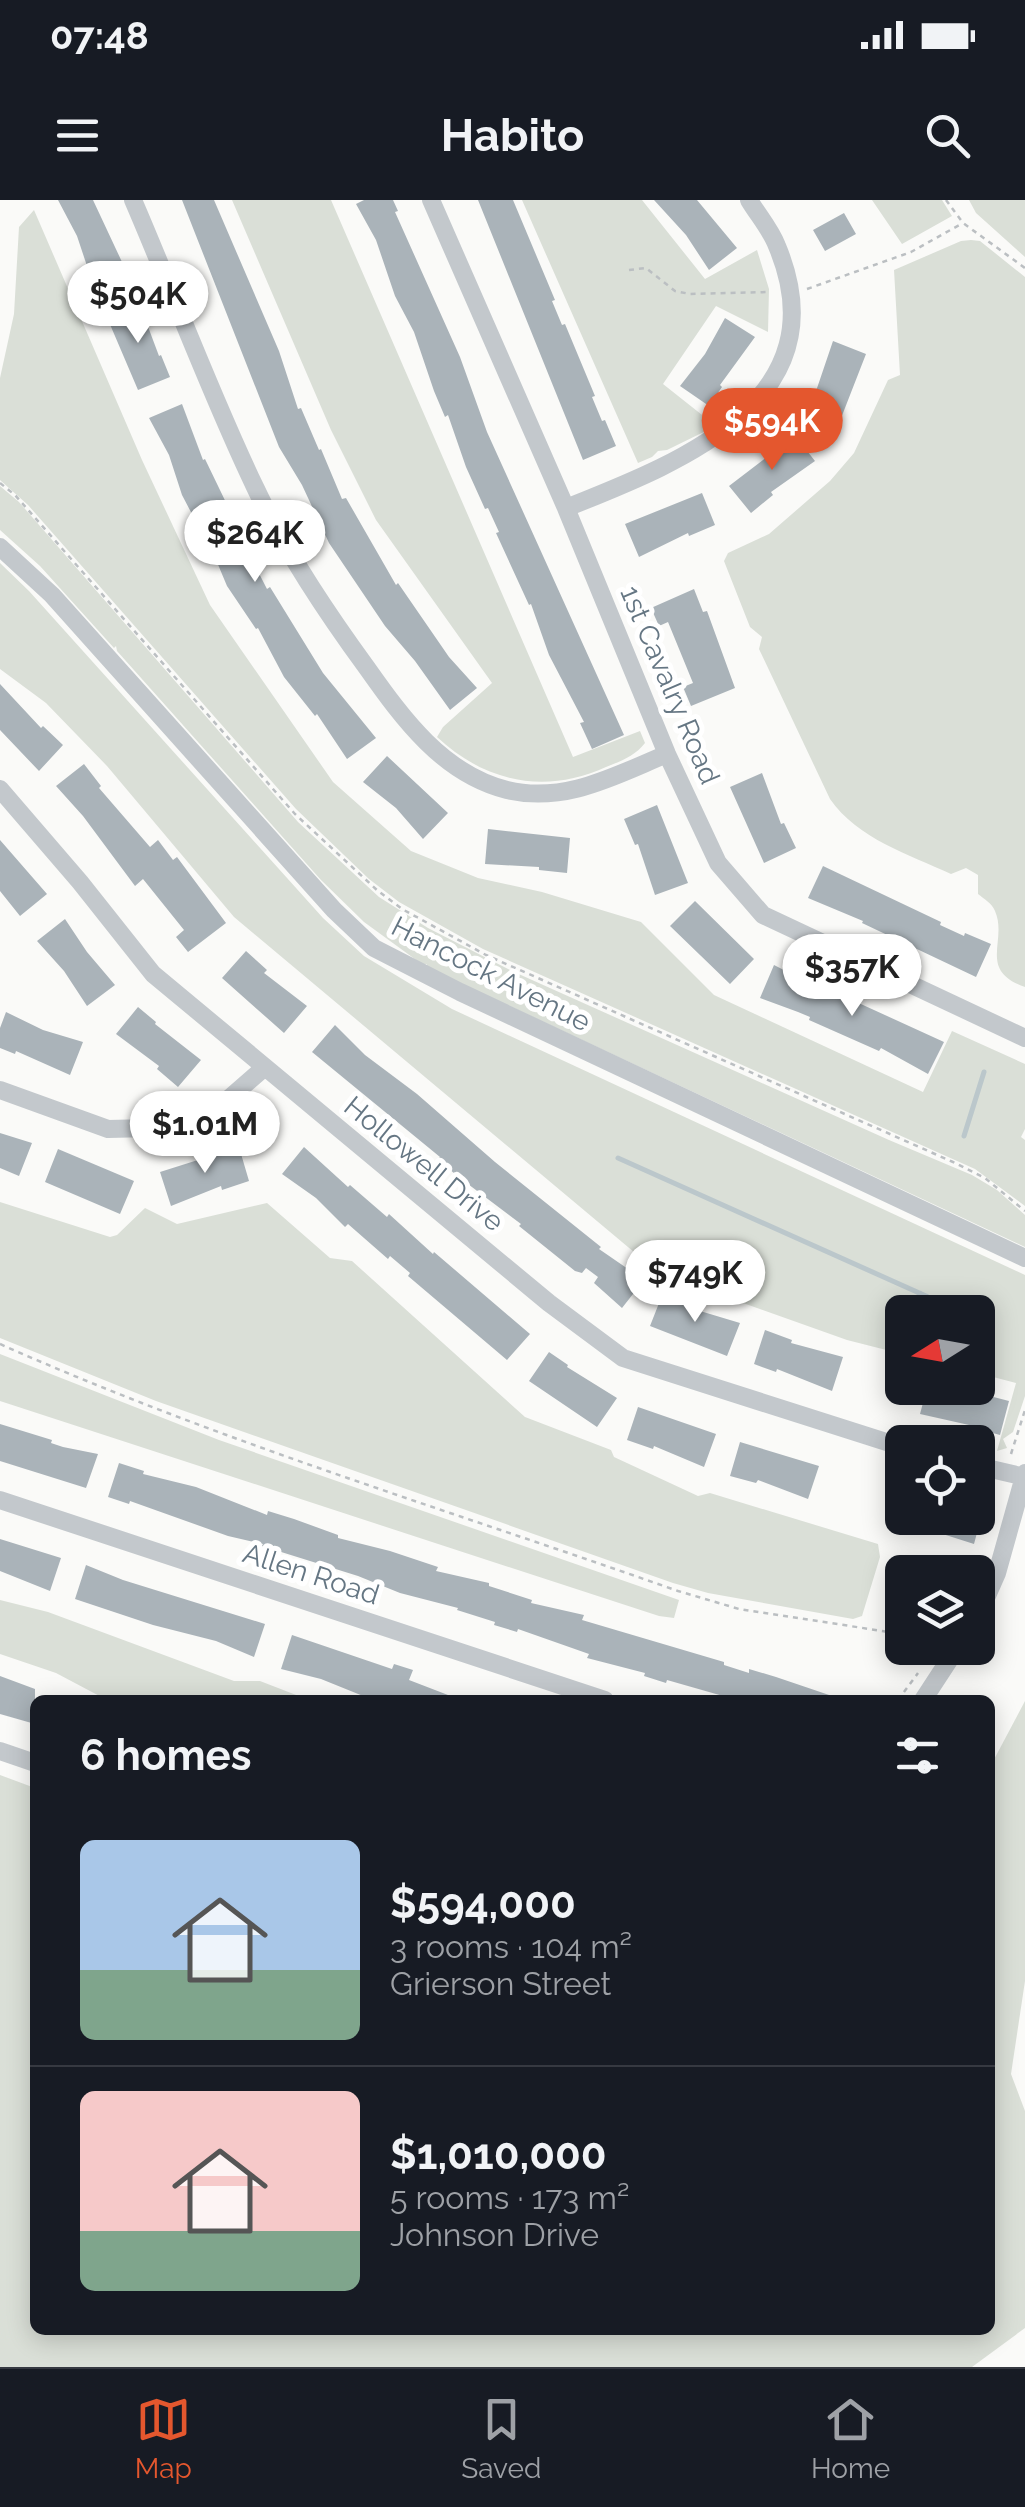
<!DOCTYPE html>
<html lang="en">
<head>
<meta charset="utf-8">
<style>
	body { margin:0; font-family:Raleway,sans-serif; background:#242831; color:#f1f3f6; height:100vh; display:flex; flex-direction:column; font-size:38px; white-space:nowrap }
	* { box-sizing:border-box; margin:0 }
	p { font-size:32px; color:#9ea1a6 }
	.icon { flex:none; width:55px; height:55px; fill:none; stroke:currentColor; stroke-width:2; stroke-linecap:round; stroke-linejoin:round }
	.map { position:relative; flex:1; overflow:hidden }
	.panel { position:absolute; left:30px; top:1495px; width:965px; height:640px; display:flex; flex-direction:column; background:#171b24; border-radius:15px; box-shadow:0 5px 25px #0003 }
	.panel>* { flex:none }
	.needle { width:65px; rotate:259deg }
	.tools { position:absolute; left:885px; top:1095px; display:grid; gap:20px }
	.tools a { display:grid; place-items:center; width:110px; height:110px; border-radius:15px; background:#171b24; box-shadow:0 5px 25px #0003; font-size:50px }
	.price { position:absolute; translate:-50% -85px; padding:0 22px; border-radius:35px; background:#fff; color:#222; font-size:32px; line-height:65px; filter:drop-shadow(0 2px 5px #0008) }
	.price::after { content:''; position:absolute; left:50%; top:60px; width:30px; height:22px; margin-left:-15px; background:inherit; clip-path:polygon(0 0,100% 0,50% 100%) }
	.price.current { background:#e4572e; color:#fff }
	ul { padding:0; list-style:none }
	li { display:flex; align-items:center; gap:30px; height:250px; padding:0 50px }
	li+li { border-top:2px solid #363941 }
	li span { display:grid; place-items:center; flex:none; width:280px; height:200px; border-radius:15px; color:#555 }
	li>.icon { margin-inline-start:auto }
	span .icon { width:120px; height:120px; fill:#fffc; stroke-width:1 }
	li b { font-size:42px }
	h2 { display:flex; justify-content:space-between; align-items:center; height:120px; padding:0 50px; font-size:42px }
	.status { display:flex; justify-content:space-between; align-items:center; height:70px; padding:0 50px; background:#171b24; direction:ltr }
	.status svg { height:28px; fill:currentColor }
	header { display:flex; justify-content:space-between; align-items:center; height:130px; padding:0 50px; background:#171b24; font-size:45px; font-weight:700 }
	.dock { display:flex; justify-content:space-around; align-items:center; height:140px; border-top:2px solid #363941; background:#171b24; font-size:28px; color:#9ea1a6 }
	.dock a { display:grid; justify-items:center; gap:5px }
	.dock .current { color:#e4572e }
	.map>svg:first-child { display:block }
	.green { fill:#dadfd7 }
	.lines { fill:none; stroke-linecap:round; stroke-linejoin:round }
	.stream { stroke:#bbc7cb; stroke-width:5 }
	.building { fill:#aab3b9 }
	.path { stroke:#bbbfc2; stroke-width:2.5; stroke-dasharray:5 5; stroke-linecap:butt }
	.minor { stroke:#c3c8cc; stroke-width:18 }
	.labels { text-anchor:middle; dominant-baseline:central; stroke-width:10; stroke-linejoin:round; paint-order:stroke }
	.street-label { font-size:28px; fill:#657683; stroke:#fff }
</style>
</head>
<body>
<div class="status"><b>07:48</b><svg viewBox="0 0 49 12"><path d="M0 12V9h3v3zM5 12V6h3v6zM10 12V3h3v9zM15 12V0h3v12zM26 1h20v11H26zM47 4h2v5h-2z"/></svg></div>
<header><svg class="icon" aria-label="menu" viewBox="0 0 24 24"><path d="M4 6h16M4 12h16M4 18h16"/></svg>Habito<svg class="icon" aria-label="search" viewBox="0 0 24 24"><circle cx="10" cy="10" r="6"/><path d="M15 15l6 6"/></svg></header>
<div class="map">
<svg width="1025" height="2167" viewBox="0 0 1025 2167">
	<rect width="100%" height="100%" fill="#fafaf8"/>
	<!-- green -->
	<path class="green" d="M 232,0 L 331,0 L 573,557 L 640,531 L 645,543 C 635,556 621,561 606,567 C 545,595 485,582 437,537 L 443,527 L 492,483 L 376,320 L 331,230 Z
		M 522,0 L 642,0 L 705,79 L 757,50 L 769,89 L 768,132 L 716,106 L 663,184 L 716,226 L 667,250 L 658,251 L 652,257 L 638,263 Z
		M 872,0 L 942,0 L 952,16 L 902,44 Z
		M 969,0 L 1025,0 L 1025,57 L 976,13 Z
		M 34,10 L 142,260 L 210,405 L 333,582 L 411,651 L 478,678 L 542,692 L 641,722 L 714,795 L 923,892 L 952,831 L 1025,864 L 1025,929 L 1021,937 L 1025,940 L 1025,1006 L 975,969 L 483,749 L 399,702 L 369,679 L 296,609 L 28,305 L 0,280 L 0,178 L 14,114 L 19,27 Z
		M 971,40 L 980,41 L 1025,77 L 1025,787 C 977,770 1008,741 995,711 C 992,703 984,699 978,694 L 978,675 L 966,668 L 951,674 C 908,654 858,639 830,599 L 759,449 L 762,437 L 750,427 L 724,361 L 728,353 L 769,334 L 830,281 L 854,253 L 888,180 L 900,175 L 894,70 L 961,41 Z
		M 0,286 L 19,302 L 298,622 L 379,697 L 428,728 L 512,771 L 889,940 L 972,975 L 997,990 L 1025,1015 L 1025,1047 L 426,767 L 427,764 L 423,765 L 364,722 L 321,680 L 117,451 L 116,446 L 114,448 L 40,366 L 0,330 Z
		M 0,363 L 29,391 L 323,718 L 364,756 L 452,809 L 1025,1075 L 1025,1196 L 1013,1232 L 1003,1239 L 1007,1248 L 997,1251 L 1016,1183 L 978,1173 L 978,1112 L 902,1112 L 902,1154 L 847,1140 L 659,1073 L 234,717 L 107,566 L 46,503 L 0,469 Z
		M 0,1002 L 110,1037 L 117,1035 L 145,1008 L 177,1024 L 267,1003 L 330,1058 L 352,1061 L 525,1217 L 611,1250 L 614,1257 L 698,1296 L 710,1293 L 878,1344 L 880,1357 L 862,1416 L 853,1419 L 708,1393 L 673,1383 L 156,1201 L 0,1138 Z
		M 0,1154 L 219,1240 L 679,1400 L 674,1418 L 659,1416 L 0,1201 Z
		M 0,1400 L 48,1412 L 234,1481 L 260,1481 L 309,1500 L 107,1500 L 56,1473 L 0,1454 Z
		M 1025,1501 L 1025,1781 L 1011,1874 L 1025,1911 L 1025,2128 L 972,2167 L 0,2167 L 0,1575 L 35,1588 L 35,2130 L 990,2130 L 990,1567 Z"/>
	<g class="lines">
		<!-- stream -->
		<path class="stream" d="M 964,936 L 984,872
			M 618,958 L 926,1096 L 936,1102 L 940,1112
			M 912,1112 L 920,1093"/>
	</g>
	<!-- building -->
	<path class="building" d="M 58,0 L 93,0 L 122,62 L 90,75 L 77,36 Z
		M 182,0 L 214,0 L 279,151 L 298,209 L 301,208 L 319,250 L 321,249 L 342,299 L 346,298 L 396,385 L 398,383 L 449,457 L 477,488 L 450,510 L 415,461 L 385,426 L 329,343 L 302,285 L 279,247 Z
		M 364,0 L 393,0 L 398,11 L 395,12 L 460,157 L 487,232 L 624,535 L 592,549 L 580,523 L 584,522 L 549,455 L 531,404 L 529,405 L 496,333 L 499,332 L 488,308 L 485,309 L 466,267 L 448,215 L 445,217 L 434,191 L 414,132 L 395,96 L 376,40 L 356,4 Z
		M 478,0 L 513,0 L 555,100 L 552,101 L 562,125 L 565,124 L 595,196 L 592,197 L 602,221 L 605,220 L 616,246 L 583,260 Z
		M 654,0 L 697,0 L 737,48 L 709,70 L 686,35 Z
		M 844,13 L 856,34 L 825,51 L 813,30 Z
		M 138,100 L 159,156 L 161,155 L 170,177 L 138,190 L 106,115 Z
		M 725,118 L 755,137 L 720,185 L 722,187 L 709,206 L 680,186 L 705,154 Z
		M 833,141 L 866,154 L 836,231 L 803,218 L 811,196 L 814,197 Z
		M 182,204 L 203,260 L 205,259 L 233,317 L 231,319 L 267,389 L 270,387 L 323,473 L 376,538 L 347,559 L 317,514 L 315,516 L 284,477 L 258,428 L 256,429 L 227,386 L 206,336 L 204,337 L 182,295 L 169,255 L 149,218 Z
		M 793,233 L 815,261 L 771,292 L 773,295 L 751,313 L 729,286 L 776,250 L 775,248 Z
		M 702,293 L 715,325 L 689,336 L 688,333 L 639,357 L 625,324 Z
		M 694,389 L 703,412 L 707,411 L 735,488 L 691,506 L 683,487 L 693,483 L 668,422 L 659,426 L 651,408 Z
		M 0,484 L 41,528 L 43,526 L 63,545 L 39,571 L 0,530 Z
		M 387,556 L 448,613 L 423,639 L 396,608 L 363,582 Z
		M 84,564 L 101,586 L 99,588 L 150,647 L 158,640 L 173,660 L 177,657 L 226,723 L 188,752 L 176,737 L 184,730 L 143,679 L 135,686 L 83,616 L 56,586 Z
		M 762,573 L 781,624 L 784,623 L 796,648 L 764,663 L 730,587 Z
		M 657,605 L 688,683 L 655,695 L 638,644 L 635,645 L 624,619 Z
		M 488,629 L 570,638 L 567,673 L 539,670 L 539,667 L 485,664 Z
		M 0,640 L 47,694 L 20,716 L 0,691 Z
		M 823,666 L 941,722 L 940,725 L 964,736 L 965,733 L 991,744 L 976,777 L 862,723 L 863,721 L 808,698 Z
		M 695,701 L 754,759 L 730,784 L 670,726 Z
		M 65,719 L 87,752 L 115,785 L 87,806 L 64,771 L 37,741 Z
		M 246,751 L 267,770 L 264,773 L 307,806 L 284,833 L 222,778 Z
		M 774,765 L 827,792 L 828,789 L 944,842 L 928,874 L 881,848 L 879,851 L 809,820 L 810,817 L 798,812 L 760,798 Z
		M 138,807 L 156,822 L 155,824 L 201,860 L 178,887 L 157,869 L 159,866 L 116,834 Z
		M 6,812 L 43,830 L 83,842 L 70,875 L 16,851 L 15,854 L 0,848 L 0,828 Z
		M 335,825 L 365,855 L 417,894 L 495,962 L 601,1047 L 599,1049 L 644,1080 L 622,1108 L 594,1083 L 598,1077 L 586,1068 L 582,1073 L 575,1071 L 519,1026 L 521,1024 L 456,975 L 438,959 L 440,957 L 312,852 Z
		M 0,933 L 32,943 L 19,976 L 0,968 Z
		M 239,947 L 249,981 L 222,990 L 221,986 L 171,1006 L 160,972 Z
		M 304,947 L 348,987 L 350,985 L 387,1017 L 389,1014 L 433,1054 L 434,1052 L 530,1134 L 507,1160 L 408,1076 L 410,1073 L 390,1056 L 388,1059 L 348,1024 L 345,1027 L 316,998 L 282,974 Z
		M 58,949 L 134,981 L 120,1014 L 45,982 Z
		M 663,1093 L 700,1111 L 740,1123 L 727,1156 L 650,1126 Z
		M 765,1130 L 792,1140 L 791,1143 L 843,1157 L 832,1191 L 777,1169 L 776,1172 L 754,1164 Z
		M 549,1152 L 568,1165 L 567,1167 L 617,1198 L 597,1227 L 529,1181 Z
		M 927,1188 L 957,1188 L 956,1190 L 981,1197 L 982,1194 L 1009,1201 L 1000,1235 L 978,1229 L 978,1227 L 920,1214 Z
		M 638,1207 L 716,1234 L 704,1267 L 654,1246 L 653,1249 L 627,1240 Z
		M 0,1224 L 52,1240 L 51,1243 L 63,1247 L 98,1254 L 86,1288 L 0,1261 Z
		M 740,1242 L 819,1266 L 808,1299 L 758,1280 L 756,1283 L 730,1276 Z
		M 119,1263 L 144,1271 L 143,1274 L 196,1287 L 267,1315 L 268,1311 L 294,1319 L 338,1335 L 338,1338 L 390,1351 L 438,1367 L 436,1371 L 489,1383 L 489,1386 L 532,1400 L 531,1403 L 584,1415 L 582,1420 L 724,1462 L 724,1465 L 749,1473 L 749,1469 L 776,1477 L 835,1497 L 835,1500 L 737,1500 L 667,1480 L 666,1483 L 644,1476 L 645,1473 L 587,1458 L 589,1454 L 518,1429 L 517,1432 L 494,1425 L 495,1422 L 457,1410 L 458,1408 L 400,1393 L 358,1376 L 262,1346 L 263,1344 L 228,1336 L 130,1301 L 129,1304 L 108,1297 Z
		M 906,1318 L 981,1318 L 974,1344 L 905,1322 Z
		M 0,1339 L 61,1358 L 50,1391 L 0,1371 Z
		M 86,1365 L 123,1380 L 265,1424 L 254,1457 L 216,1441 L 153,1425 L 75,1399 Z
		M 292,1435 L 392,1469 L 394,1464 L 413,1470 L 409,1480 L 461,1500 L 373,1500 L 321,1479 L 281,1469 Z
		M 0,1476 L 35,1489 L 35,1524 L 0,1514 Z"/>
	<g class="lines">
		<!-- path -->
		<path class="path" d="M 946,0 L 963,23 L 1025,68
			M 629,70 L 646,68 L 675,91 L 690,94 L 769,92
			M 807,89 L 911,52 L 963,23
			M 0,283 L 15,295 L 295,614 L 378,691 L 402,709 L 486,755 L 953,962 L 985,978 L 1025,1011
			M 0,1144 C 220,1242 452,1311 678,1391 L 739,1409 L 902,1434
			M 1011,1254 L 1025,1210
			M 898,1500 L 918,1473"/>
		<!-- minor -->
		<path class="minor" d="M 133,0 C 174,95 210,193 255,287 C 285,351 326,412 367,468 C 403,519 443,574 507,590 C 565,604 616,575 667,554
			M 431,0 L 566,308 L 667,554 L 718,663 L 763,715 L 1025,838
			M 566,308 C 679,263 842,201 777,46 C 771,30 758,15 749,0
			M 0,347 L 52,395 L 334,710 L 374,748 L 460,792 L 1025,1058
			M 0,589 L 80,682 L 153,774 L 549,1103 L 623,1158 L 902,1247
			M 0,890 L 108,929 L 150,928 L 195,921 L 225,902 L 265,867
			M 978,1266 L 1025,1277
			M 0,1300 L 605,1500
			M 978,1416 L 997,1373 L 1025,1273
			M 923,1500 L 957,1448
			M 0,1551 L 35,1563"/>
	</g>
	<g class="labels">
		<!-- street labels -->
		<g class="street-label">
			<text transform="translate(670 485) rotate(67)">1st Cavalry Road</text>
			<text transform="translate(491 774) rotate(27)">Hancock Avenue</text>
			<text transform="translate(424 964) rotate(39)">Hollowell Drive</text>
			<text transform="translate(311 1374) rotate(18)">Allen Road</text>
		</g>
	</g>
</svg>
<div class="tools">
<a><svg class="needle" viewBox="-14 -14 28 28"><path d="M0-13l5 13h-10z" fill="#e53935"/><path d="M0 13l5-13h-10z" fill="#9ea1a6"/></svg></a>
<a><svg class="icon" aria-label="locate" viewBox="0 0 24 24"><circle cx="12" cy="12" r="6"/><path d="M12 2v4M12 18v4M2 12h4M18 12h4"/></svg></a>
<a><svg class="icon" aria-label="layers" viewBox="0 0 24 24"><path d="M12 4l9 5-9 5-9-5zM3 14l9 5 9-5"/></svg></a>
</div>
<b class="price" style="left:138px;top:146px">$504K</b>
<b class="price current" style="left:772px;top:273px">$594K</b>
<b class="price" style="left:255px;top:385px">$264K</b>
<b class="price" style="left:852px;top:819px">$357K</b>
<b class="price" style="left:205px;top:976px">$1.01M</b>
<b class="price" style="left:695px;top:1125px">$749K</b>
<section class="panel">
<h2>6 homes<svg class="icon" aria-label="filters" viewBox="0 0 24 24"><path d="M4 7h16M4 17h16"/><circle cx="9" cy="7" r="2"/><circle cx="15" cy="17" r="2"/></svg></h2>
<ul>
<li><span style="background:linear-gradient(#a9c7e8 65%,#7fa58c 0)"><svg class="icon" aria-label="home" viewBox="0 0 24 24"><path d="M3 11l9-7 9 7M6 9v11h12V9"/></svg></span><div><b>$594,000</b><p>3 rooms · 104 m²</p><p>Grierson Street</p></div></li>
<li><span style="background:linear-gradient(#f6c9c9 70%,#7fa58c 0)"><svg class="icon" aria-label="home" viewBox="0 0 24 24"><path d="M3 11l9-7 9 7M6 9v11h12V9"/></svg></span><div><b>$1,010,000</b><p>5 rooms · 173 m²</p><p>Johnson Drive</p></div></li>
</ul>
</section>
</div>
<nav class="dock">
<a class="current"><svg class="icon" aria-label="map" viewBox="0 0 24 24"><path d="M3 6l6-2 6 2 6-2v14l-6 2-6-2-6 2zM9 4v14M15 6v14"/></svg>Map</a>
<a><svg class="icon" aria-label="saved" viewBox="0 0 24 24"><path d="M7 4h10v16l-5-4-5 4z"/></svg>Saved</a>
<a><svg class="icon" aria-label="home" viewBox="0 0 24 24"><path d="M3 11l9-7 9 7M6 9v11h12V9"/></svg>Home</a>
</nav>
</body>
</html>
